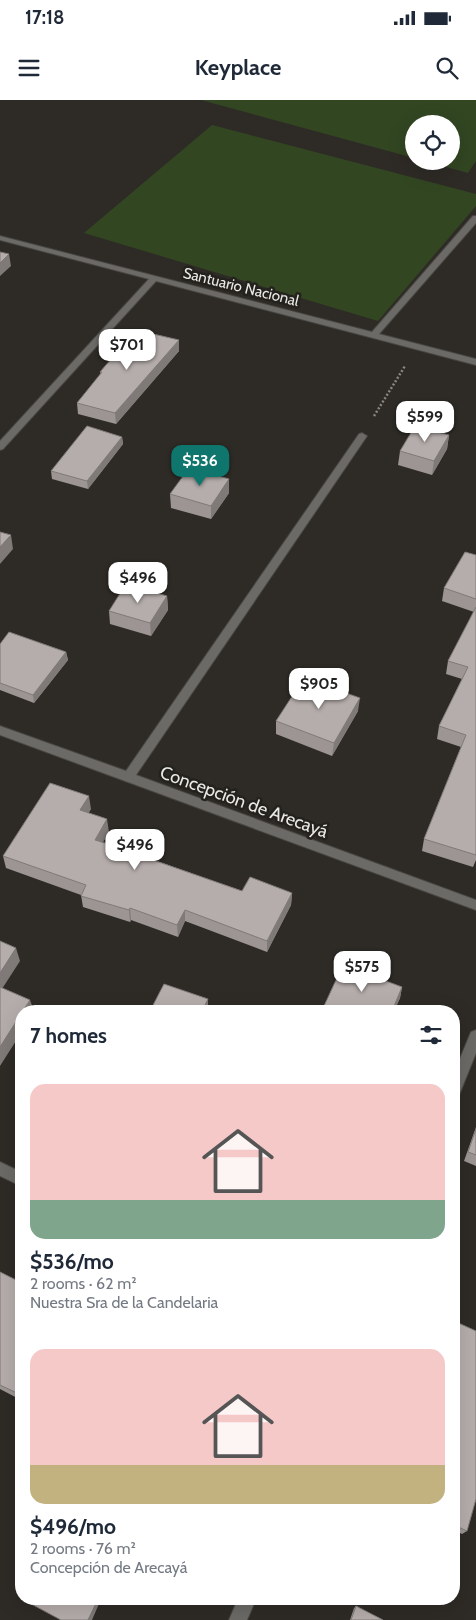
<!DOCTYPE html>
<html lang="en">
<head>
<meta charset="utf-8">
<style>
	body { margin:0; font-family:Cabin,sans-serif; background:#f2f2f3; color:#1f2937; height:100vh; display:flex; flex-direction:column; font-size:19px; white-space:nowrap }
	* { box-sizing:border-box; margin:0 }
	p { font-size:16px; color:#747a83 }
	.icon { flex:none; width:28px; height:28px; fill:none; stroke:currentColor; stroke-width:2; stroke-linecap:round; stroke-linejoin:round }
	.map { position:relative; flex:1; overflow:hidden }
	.panel { position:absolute; left:15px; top:905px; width:445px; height:600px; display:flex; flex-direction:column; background:#fff; border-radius:20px; box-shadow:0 5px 20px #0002 }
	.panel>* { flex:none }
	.tools { position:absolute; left:405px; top:15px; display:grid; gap:10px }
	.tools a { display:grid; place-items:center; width:55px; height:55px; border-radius:50%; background:#fff; box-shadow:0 5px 20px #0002; font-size:25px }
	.price { position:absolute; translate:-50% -42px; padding:0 11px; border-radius:10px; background:#fff; color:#222; font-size:16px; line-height:32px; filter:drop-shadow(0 1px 2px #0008) }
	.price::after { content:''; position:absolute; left:50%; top:30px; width:15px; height:11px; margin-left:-8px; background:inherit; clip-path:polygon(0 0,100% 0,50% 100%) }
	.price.on { background:#0f766e; color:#fff }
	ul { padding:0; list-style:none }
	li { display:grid; align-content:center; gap:10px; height:265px; padding:0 15px }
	li span { display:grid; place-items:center; height:155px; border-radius:15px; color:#555 }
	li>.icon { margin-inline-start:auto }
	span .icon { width:90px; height:90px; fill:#fffc; stroke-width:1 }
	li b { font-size:21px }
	h2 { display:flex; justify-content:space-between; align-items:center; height:60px; padding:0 15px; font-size:21px }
	.status { display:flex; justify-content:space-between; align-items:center; height:35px; padding:0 25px; background:#fff; direction:ltr }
	.status svg { height:14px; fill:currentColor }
	header { display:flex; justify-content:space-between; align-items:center; height:65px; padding:0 15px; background:#fff; font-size:22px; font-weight:700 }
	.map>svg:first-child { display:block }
	.green { fill:#324622 }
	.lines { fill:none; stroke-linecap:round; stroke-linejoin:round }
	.street-casing { stroke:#484641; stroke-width:2 }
	.path { stroke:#8a8783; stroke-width:2.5; stroke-dasharray:2 2; stroke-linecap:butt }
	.street { fill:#6b6a67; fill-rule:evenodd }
	.wall { fill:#9c9593 }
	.shaded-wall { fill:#7f7978 }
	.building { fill:#b5adab; stroke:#7f7978 }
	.labels { text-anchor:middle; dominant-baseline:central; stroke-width:5; stroke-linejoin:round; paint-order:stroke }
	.far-street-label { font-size:15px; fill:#ebe9e6; stroke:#24221d }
	.street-label { font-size:18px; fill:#ebe9e6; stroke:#24221d }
</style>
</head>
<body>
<div class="status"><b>17:18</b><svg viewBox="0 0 49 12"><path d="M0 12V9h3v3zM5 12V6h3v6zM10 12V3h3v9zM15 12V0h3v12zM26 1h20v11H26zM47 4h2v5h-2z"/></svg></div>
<header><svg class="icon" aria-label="menu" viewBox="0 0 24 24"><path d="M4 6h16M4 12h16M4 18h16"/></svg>Keyplace<svg class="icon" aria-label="search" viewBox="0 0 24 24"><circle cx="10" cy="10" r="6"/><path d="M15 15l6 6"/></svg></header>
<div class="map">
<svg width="476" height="1520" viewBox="0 0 476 1520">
	<rect width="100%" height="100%" fill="#2e2b26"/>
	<!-- green -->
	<path class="green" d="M 201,0 L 476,0 L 476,61 L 468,73 L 425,61 L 451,61 L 451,24 L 414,24 L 414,58 Z
		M 212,25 L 476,94 L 476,106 L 378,221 L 84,133 Z"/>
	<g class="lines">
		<!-- street casing -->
		<g class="street-casing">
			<path id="street" d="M 473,116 L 476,116 L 476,123 L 379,234 L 476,259 L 476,265 L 156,181 L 3,349 L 0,350 L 0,341 L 149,179 L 0,140 L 0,136 L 372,232 Z
				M 362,333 L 367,336 L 136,675 L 476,800 L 476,810 L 0,635 L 0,626 L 126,671 L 359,334 Z
				M 476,930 L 476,953 L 459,995 L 454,997 L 454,973 L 471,932 Z
				M 0,1062 L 21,1072 L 21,1086 L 0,1076 Z
				M 238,1499 L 256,1499 L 247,1520 L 229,1520 Z"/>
		</g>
		<!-- path -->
		<path class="path" d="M 374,316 L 405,266"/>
		<!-- street -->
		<use href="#street" class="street"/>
	</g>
	<!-- wall -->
	<path class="wall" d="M 179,240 L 179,251 L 116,324 L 78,314 L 77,303 L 101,274 L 100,272 Z
		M 449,335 L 447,349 L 432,375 L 398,365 L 400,351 Z
		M 122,337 L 123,344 L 88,389 L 52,379 L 51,371 Z
		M 229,393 L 211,419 L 171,408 L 170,394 Z
		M 476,455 L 476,760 L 473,767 L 422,751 L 424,739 L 461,647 L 437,639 L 439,626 L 462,579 L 446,574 L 448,561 L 474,512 L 442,501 L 444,488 Z
		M 167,496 L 168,510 L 151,536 L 110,524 L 109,511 Z
		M 0,544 L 66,552 L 68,560 L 34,603 L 0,590 Z
		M 358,611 L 332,656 L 276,634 L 276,621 Z
		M 91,709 L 88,713 L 109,732 L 103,742 L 242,791 L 292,793 L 291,805 L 267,852 L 185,821 L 178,837 L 131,820 L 130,822 L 83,807 L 81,795 L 6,768 L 3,756 Z
		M 402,887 L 400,898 L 394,911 L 324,911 L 324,906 Z
		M 476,1027 L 476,1066 L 464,1061 Z
		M 0,1172 L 18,1181 L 21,1176 L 21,1300 L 0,1289 Z
		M 454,1221 L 467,1431 L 462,1434 L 454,1430 Z
		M 356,1506 L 383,1520 L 350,1520 L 354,1508 Z"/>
	<!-- shaded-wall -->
	<path class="shaded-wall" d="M 9,154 L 11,166 L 0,176 L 0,163 Z
		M 179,240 L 179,251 L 116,324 L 115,313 Z
		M 449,335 L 447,349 L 432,375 L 434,361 Z
		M 122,337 L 123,344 L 88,389 L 87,381 Z
		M 229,379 L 229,393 L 211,419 L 211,406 Z
		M 11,435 L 13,449 L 0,464 L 0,447 Z
		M 167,496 L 168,510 L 151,536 L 150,523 Z
		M 66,552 L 68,560 L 34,603 L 33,595 Z
		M 360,598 L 358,611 L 332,656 L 334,643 Z
		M 89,696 L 91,709 L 83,723 L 80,710 Z
		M 107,719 L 109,732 L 97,752 L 95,740 Z
		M 292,793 L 291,805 L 267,852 L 267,841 Z
		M 130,808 L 131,820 L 130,822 L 129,810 Z
		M 185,810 L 185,821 L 178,837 L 177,825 Z
		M 16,848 L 20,861 L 0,892 L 0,873 Z
		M 402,887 L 400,898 L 394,911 L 392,911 Z
		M 208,899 L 208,909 L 207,911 L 202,911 Z
		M 30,900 L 34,911 L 23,911 Z
		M 21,914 L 21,933 L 0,966 L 0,947 Z
		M 98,1499 L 101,1499 L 92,1520 L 88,1520 Z"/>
	<!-- building -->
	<path class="building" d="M 0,152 L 9,154 L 0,163 Z
		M 136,230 L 179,240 L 115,313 L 77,303 L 102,272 L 100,272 Z
		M 87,326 L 122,337 L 87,381 L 51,371 Z
		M 415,326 L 449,335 L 434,361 L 400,351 Z
		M 189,368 L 229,379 L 211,406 L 170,394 Z
		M 0,432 L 11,435 L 0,447 Z
		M 465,452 L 476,455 L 476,499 L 444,488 Z
		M 126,484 L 167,496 L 150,523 L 109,511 Z
		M 476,507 L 476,755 L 424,739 L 466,635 L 439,626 L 468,567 L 448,561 Z
		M 9,532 L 66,552 L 33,595 L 0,583 L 0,544 Z
		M 304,578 L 360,598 L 334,643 L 276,621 Z
		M 50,683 L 89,696 L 80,710 L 107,719 L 95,740 L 154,758 L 153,760 L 242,791 L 250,777 L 292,793 L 267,841 L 185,810 L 177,825 L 130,808 L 129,810 L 81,796 L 86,785 L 3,756 Z
		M 0,841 L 16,848 L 0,873 Z
		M 343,865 L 402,887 L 392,911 L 337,911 L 324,906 Z
		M 164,884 L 208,899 L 202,911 L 150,911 Z
		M 0,887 L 30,900 L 23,911 L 21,911 L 21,914 L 0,947 Z
		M 476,1029 L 476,1055 L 468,1052 Z
		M 0,1172 L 18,1181 L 21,1176 L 21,1295 L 0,1285 Z
		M 454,1221 L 476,1231 L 476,1399 L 467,1431 L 454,1425 Z
		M 22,1499 L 98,1499 L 88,1520 L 61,1520 Z
		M 356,1506 L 383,1520 L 351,1520 Z"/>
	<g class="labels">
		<!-- far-street labels -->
		<g class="far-street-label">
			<text transform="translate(241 187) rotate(14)">Santuario Nacional</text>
		</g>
		<!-- street labels -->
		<g class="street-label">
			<text transform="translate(244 702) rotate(20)">Concepción de Arecayá</text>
		</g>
	</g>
</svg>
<div class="tools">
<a><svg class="icon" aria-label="locate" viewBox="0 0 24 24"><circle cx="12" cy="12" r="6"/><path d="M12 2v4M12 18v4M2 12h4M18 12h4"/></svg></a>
</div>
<b class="price" style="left:127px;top:271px">$701</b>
<b class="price" style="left:425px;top:343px">$599</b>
<b class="price on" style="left:200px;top:387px">$536</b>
<b class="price" style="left:138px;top:504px">$496</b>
<b class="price" style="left:319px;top:610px">$905</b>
<b class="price" style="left:135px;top:771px">$496</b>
<b class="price" style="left:362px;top:893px">$575</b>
<section class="panel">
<h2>7 homes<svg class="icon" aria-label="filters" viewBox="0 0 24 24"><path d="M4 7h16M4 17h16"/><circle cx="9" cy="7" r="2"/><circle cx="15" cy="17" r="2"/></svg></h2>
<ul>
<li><span style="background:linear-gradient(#f6c9c9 75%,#7fa58c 0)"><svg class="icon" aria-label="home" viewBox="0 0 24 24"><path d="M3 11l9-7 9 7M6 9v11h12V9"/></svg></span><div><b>$536/mo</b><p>2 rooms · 62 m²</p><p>Nuestra Sra de la Candelaria</p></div></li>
<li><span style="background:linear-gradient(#f6c9c9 75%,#c2b280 0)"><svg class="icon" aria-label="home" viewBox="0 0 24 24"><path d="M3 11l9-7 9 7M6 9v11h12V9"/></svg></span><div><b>$496/mo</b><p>2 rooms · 76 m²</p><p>Concepción de Arecayá</p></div></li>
</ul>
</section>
</div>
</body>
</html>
